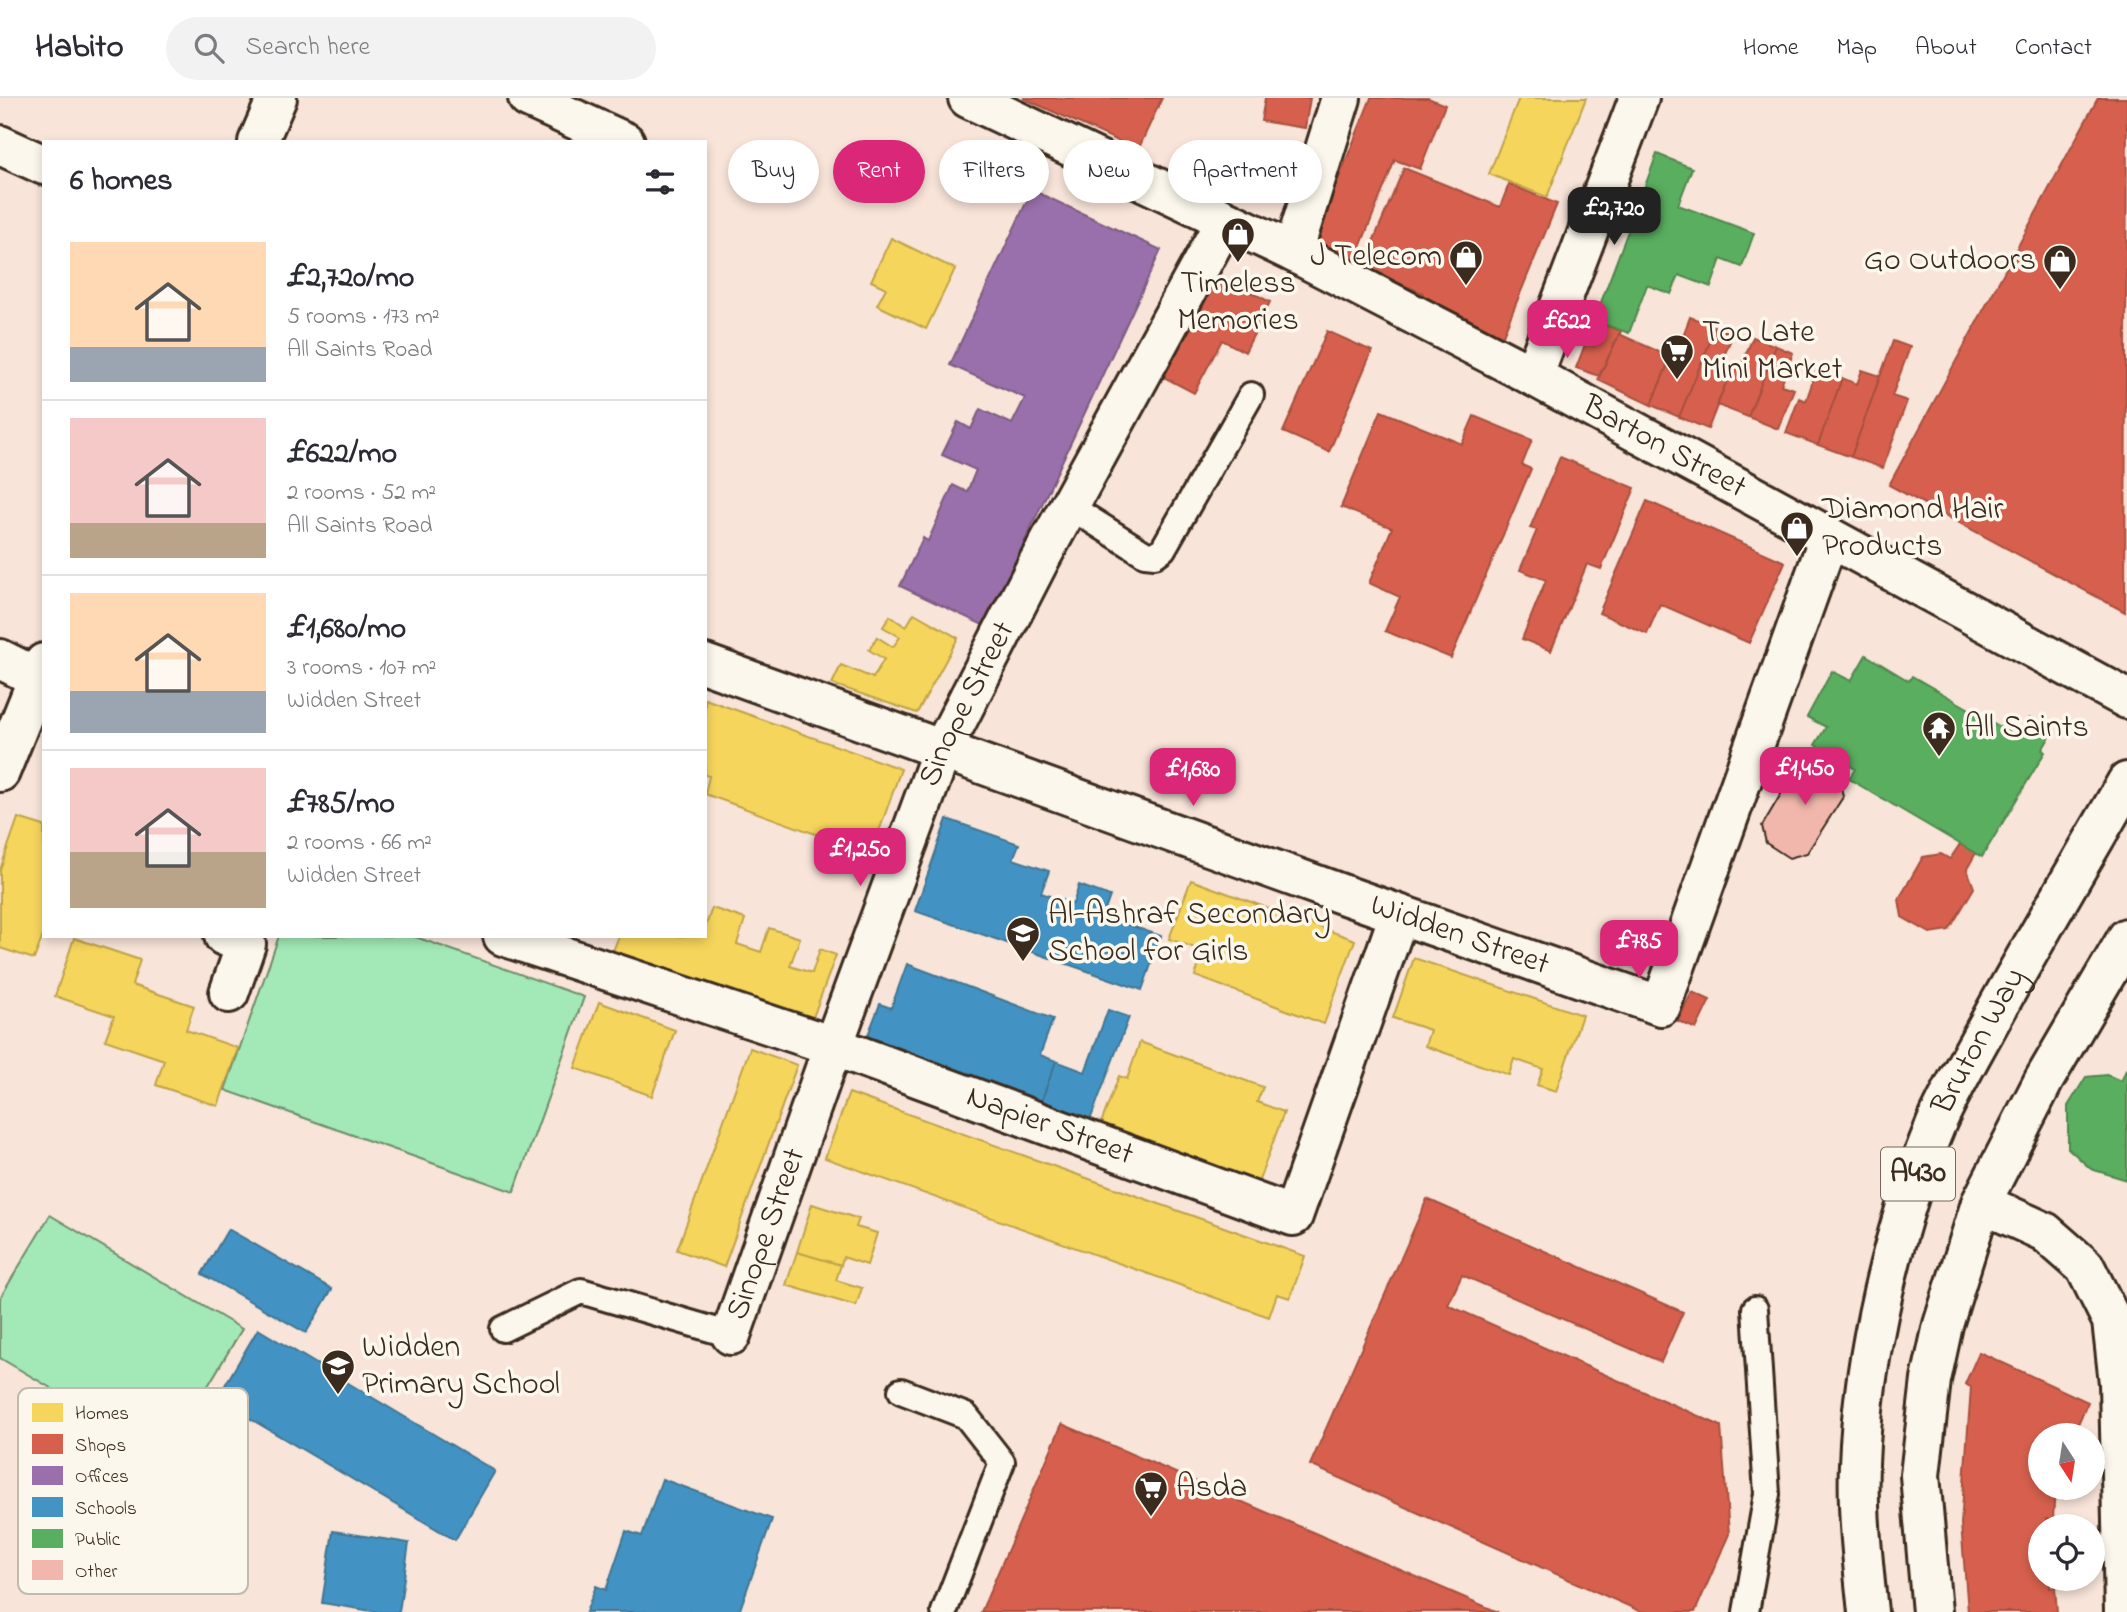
<!DOCTYPE html>
<html lang="en">
<head>
<meta charset="utf-8">
<style>
	body { margin:0; font-family:"Indie Flower",sans-serif; background:#f2f2f3; color:#2b2b33; height:100vh; display:flex; flex-direction:column; font-size:26px; white-space:nowrap }
	* { box-sizing:border-box; margin:0 }
	p { font-size:23px; color:#7c7c81 }
	.icon { flex:none; width:38px; height:38px; fill:none; stroke:currentColor; stroke-width:2; stroke-linecap:round; stroke-linejoin:round }
	.map { position:relative; flex:1; overflow:hidden }
	.details { position:absolute; left:42px; top:42px; width:665px; height:798px; display:flex; flex-direction:column; background:#fff; border-radius:0px; box-shadow:0 4px 10px #0003 }
	.details>* { flex:none }
	.top-card { position:absolute; left:728px; top:42px; width:665px; height:63px; display:flex; gap:14px }
	.needle { width:46px; rotate:168deg }
	.fabs { position:absolute; left:2028px; top:1325px; display:grid; gap:14px }
	.fabs a { display:grid; place-items:center; width:77px; height:77px; border-radius:50%; background:#fff; box-shadow:0 4px 10px #0003; font-size:35px }
	.price { position:absolute; translate:-50% -60px; padding:0 16px; border-radius:14px; background:#db2777; color:#fff; font-size:23px; line-height:46px; filter:drop-shadow(0 2px 4px #0008) }
	.price::after { content:''; position:absolute; left:50%; top:42px; width:21px; height:16px; margin-left:-10px; background:inherit; clip-path:polygon(0 0,100% 0,50% 100%) }
	.price.current { background:#222; color:#fff }
	ul { padding:0; list-style:none }
	li { display:flex; align-items:center; gap:21px; height:175px; padding:0 28px }
	li+li { border-top:2px solid #e1e1e2 }
	li span { display:grid; place-items:center; flex:none; width:196px; height:140px; border-radius:0px; color:#555 }
	li>.icon { margin-inline-start:auto }
	span .icon { width:84px; height:84px; fill:#fffc; stroke-width:1 }
	li b { font-size:30px }
	h2 { display:flex; justify-content:space-between; align-items:center; height:84px; padding:0 28px; font-size:30px }
	.chip { padding:0 24px; border-radius:32px; background:#fff; box-shadow:0 4px 10px #0003; font-size:24px; line-height:63px }
	.chip.current { background:#db2777; color:#fff }
	header { display:flex; align-items:center; gap:42px; box-sizing:border-box; height:98px; padding:0 35px; background:#fff; border-bottom:2px solid #e1e1e2 }
	header strong { font-size:33px }
	nav { display:flex; gap:38px; margin-inline-start:auto; font-size:24px }
	.search { width:490px; height:63px; background:#f2f2f3; display:flex; align-items:center; gap:18px; box-sizing:border-box; padding:0 24px; border-radius:38px; color:#7c7c81; font-size:26px }
	.map>svg:first-child { display:block }
	.green { fill:#a2e9b7; stroke:#6e8a6a; stroke-width:2 }
	.homes { fill:#f6d55c; stroke:#bea249; stroke-width:2 }
	.shops { fill:#d6604d; stroke:#a8503f; stroke-width:2 }
	.offices { fill:#9970ab; stroke:#7d5b81; stroke-width:2 }
	.schools { fill:#4393c3; stroke:#417492; stroke-width:2 }
	.public { fill:#5aae61; stroke:#51864d; stroke-width:2 }
	.building { fill:#f1b7ac; stroke:#3b2a1e; stroke-width:2 }
	.lines { fill:none; stroke-linecap:round; stroke-linejoin:round }
	.lane-casing { stroke:#3b2a1e; stroke-width:30 }
	.street-casing { stroke:#3b2a1e; stroke-width:44 }
	.secondary-casing { stroke:#3b2a1e; stroke-width:44 }
	.primary-casing { stroke:#3b2a1e; stroke-width:44 }
	.lane { stroke:#fbf7ec; stroke-width:24 }
	.street { stroke:#fbf7ec; stroke-width:38 }
	.secondary { stroke:#fbf7ec; stroke-width:38 }
	.primary { stroke:#fbf7ec; stroke-width:38 }
	.labels { text-anchor:middle; dominant-baseline:central; stroke-width:7; stroke-linejoin:round; paint-order:stroke }
	.shield { fill:#fbf7ec; stroke:#75685c; stroke-width:2 }
	.shield-label { font-size:30px; font-weight:bold; fill:#3b2a1e }
	.poi-label { font-size:32px; fill:#3b2a1e; stroke:#fbf7ec; text-anchor:start }
	.street-label { font-size:32px; fill:#3b2a1e; stroke:#fbf7ec }
	.key { fill:#fbf7ec; stroke:#c1baae; stroke-width:2 }
	.key-label { font-size:19px; fill:#3b2a1e }
</style>
</head>
<body>
<header>
<strong>Habito</strong>
<div class="search"><svg class="icon" aria-label="search" viewBox="0 0 24 24"><circle cx="10" cy="10" r="6"/><path d="M15 15l6 6"/></svg>Search here</div>
<nav><a>Home</a><a>Map</a><a>About</a><a>Contact</a></nav>
</header>
<div class="map">
<svg width="2127" height="1514" viewBox="0 0 2127 1514">
	<rect width="100%" height="100%" fill="#f8e4d9"/>
	<filter id="ink" filterUnits="userSpaceOnUse"><feTurbulence type="fractalNoise" baseFrequency=".0143" numOctaves="2"/><feDisplacementMap in="SourceGraphic" scale="14" xChannelSelector="R" yChannelSelector="G"/><feConvolveMatrix kernelMatrix="1 2 1 2 8 2 1 2 1" color-interpolation-filters="sRGB"/></filter>
	<g filter="url(#ink)">
		<!-- green -->
		<path class="green" d="M 279,838 L 413,838 L 584,899 L 514,1094 L 225,992 Z
			M 50,1117 L 242,1231 L 166,1358 L 0,1260 L 0,1200 Z"/>
		<!-- homes -->
		<path class="homes" d="M 1519,0 L 1586,0 L 1547,99 L 1489,76 Z
			M 891,140 L 955,171 L 926,231 L 877,207 L 886,190 L 871,183 Z
			M 914,515 L 958,540 L 917,615 L 832,586 L 841,567 L 873,580 L 884,561 L 869,552 L 877,539 L 893,549 L 900,539 L 883,529 L 890,518 L 906,529 Z
			M 705,601 L 901,671 L 871,756 L 705,696 L 709,678 L 705,677 Z
			M 18,720 L 44,728 L 44,835 L 34,861 L 0,850 L 0,772 Z
			M 1191,782 L 1355,842 L 1324,926 L 1195,878 L 1204,853 L 1169,841 Z
			M 712,810 L 745,821 L 737,846 L 761,854 L 769,830 L 800,840 L 790,868 L 812,875 L 820,851 L 836,857 L 812,922 L 613,853 L 619,838 L 705,838 L 705,830 Z
			M 74,840 L 140,862 L 132,887 L 194,908 L 186,932 L 238,950 L 218,1008 L 156,987 L 164,962 L 105,942 L 114,918 L 55,898 Z
			M 1414,860 L 1582,917 L 1556,993 L 1537,987 L 1543,971 L 1514,961 L 1509,977 L 1425,948 L 1430,932 L 1393,920 Z
			M 599,904 L 675,932 L 652,998 L 575,970 Z
			M 1140,944 L 1263,989 L 1257,1004 L 1284,1014 L 1258,1085 L 1100,1028 L 1119,978 L 1127,981 Z
			M 750,950 L 797,967 L 724,1169 L 677,1152 Z
			M 849,995 L 1305,1158 L 1290,1200 L 1277,1196 L 1269,1219 L 825,1060 Z
			M 812,1106 L 859,1121 L 856,1129 L 877,1135 L 867,1167 L 843,1159 L 841,1167 L 797,1154 Z
			M 797,1154 L 841,1167 L 836,1182 L 862,1190 L 856,1208 L 786,1187 Z"/>
		<!-- shops -->
		<path class="shops" d="M 1023,0 L 1162,0 L 1138,52 Z
			M 1265,0 L 1310,0 L 1305,30 L 1261,23 Z
			M 1371,0 L 1428,0 L 1445,7 L 1420,71 L 1395,62 L 1353,167 L 1303,147 L 1320,105 L 1328,107 Z
			M 2098,0 L 2127,0 L 2125,514 L 1889,387 Z
			M 1404,70 L 1500,109 L 1509,86 L 1557,106 L 1499,247 L 1416,213 L 1423,195 L 1362,170 Z
			M 1213,174 L 1270,204 L 1245,254 L 1222,242 L 1194,295 L 1160,277 Z
			M 1690,219 L 1716,229 L 1679,319 L 1651,307 L 1671,258 L 1675,259 Z
			M 1594,223 L 1621,233 L 1599,278 L 1576,270 Z
			M 1716,229 L 1733,236 L 1717,275 L 1728,280 L 1708,331 L 1679,319 Z
			M 1327,233 L 1372,253 L 1329,354 L 1283,334 Z
			M 1619,236 L 1671,259 L 1651,307 L 1598,282 Z
			M 1753,239 L 1776,248 L 1748,319 L 1717,307 L 1733,268 L 1740,270 Z
			M 1893,243 L 1910,249 L 1892,298 L 1907,303 L 1883,370 L 1851,359 Z
			M 1776,248 L 1793,255 L 1781,287 L 1794,291 L 1778,331 L 1748,319 Z
			M 1817,271 L 1842,280 L 1818,347 L 1786,335 L 1799,300 L 1806,303 Z
			M 1862,272 L 1880,278 L 1851,359 L 1818,347 L 1842,280 L 1857,286 Z
			M 1381,313 L 1462,346 L 1474,318 L 1532,342 L 1522,367 L 1531,371 L 1451,560 L 1385,533 L 1400,499 L 1369,485 L 1392,430 L 1341,409 Z
			M 1560,359 L 1635,390 L 1601,471 L 1587,466 L 1551,553 L 1522,541 L 1546,482 L 1520,472 L 1537,432 L 1530,430 Z
			M 1647,403 L 1785,464 L 1749,545 L 1660,506 L 1647,536 L 1599,515 Z
			M 1960,746 L 1976,755 L 1967,771 L 1974,790 L 1949,832 L 1930,835 L 1902,819 L 1899,801 L 1923,759 L 1941,756 L 1950,761 Z
			M 1692,894 L 1710,902 L 1696,931 L 1678,923 Z
			M 1427,1101 L 1683,1214 L 1661,1264 L 1462,1177 L 1448,1207 L 1721,1328 L 1729,1436 L 1695,1514 L 1642,1514 L 1310,1367 Z
			M 1979,1254 L 2088,1304 L 2073,1337 L 2040,1337 L 2040,1390 L 2055,1390 L 2053,1421 L 2046,1421 L 2047,1428 L 2040,1428 L 2040,1480 L 2050,1480 L 2050,1490 L 2055,1489 L 2057,1514 L 1968,1514 L 1961,1426 L 1971,1289 L 1965,1286 Z
			M 1062,1326 L 1498,1514 L 981,1514 Z"/>
		<!-- offices -->
		<path class="offices" d="M 1032,92 L 1161,152 L 985,528 L 900,488 L 923,440 L 928,443 L 953,387 L 967,394 L 976,372 L 942,357 L 958,324 L 971,331 L 980,311 L 1012,326 L 1025,300 L 950,267 Z"/>
		<!-- schools -->
		<path class="schools" d="M 947,721 L 1019,746 L 1013,761 L 1049,773 L 1041,795 L 1073,806 L 1079,787 L 1110,798 L 1103,818 L 1161,838 L 1142,892 L 915,813 Z
			M 907,866 L 1053,921 L 1040,957 L 1056,963 L 1040,1007 L 866,942 L 880,906 L 891,910 Z
			M 1108,912 L 1129,919 L 1089,1025 L 1040,1007 L 1056,963 L 1085,974 Z
			M 228,1131 L 332,1191 L 306,1235 L 202,1176 Z
			M 258,1231 L 495,1373 L 455,1442 L 217,1301 Z
			M 662,1381 L 772,1421 L 739,1514 L 586,1514 L 596,1488 L 606,1492 L 626,1433 L 642,1438 Z
			M 333,1433 L 409,1445 L 399,1514 L 378,1514 L 322,1505 Z"/>
		<!-- public -->
		<path class="public" d="M 1657,56 L 1692,70 L 1678,107 L 1754,135 L 1742,169 L 1721,161 L 1711,189 L 1679,177 L 1671,196 L 1647,187 L 1629,235 L 1594,223 Z
			M 1866,557 L 1909,583 L 1912,578 L 2018,639 L 2030,620 L 2053,633 L 2042,652 L 2045,654 L 1982,759 L 1849,681 L 1855,671 L 1815,647 L 1826,629 L 1807,619 L 1832,573 L 1851,583 Z
			M 2127,970 L 2127,1082 L 2091,1071 L 2068,1050 L 2068,1008 L 2086,979 L 2107,977 L 2121,983 Z"/>
		<!-- building -->
		<path class="building" d="M 1826,655 L 1846,665 L 1839,678 L 1843,699 L 1807,755 L 1789,760 L 1766,745 L 1762,728 L 1797,669 L 1814,665 L 1819,668 Z"/>
		<g class="lines">
			<!-- lane casing -->
			<g class="lane-casing">
				<path id="lane" d="M 1069,408 L 1145,456 L 1155,457 L 1163,451 L 1251,297
					M 503,1231 L 581,1193 L 731,1237
					M 901,1293 L 966,1318 L 1002,1364 L 944,1514
					M 1746,1514 L 1767,1396 L 1755,1211"/>
			</g>
			<!-- street casing -->
			<g class="street-casing">
				<g id="street">
					<path d="M 528,0 L 625,44"/>
					<path d="M 258,44 L 277,0"/>
					<path d="M 0,47 L 44,67"/>
					<path d="M 1293,154 L 1341,0"/>
					<path d="M 1533,278 L 1639,0"/>
					<path d="M 0,561 L 38,580"/>
					<path id="s1" d="M 705,566 L 1350,799 L 1661,908 L 1829,439"/>
					<path d="M 0,674 L 44,565"/>
					<path d="M 224,838 L 246,846 L 229,895"/>
					<path id="s2" d="M 503,838 L 833,948 L 1293,1118 L 1399,817"/>
					<path d="M 1981,1105 L 2045,1134 L 2085,1169 L 2112,1223 L 2119,1285 L 2124,1514"/>
					<path id="s3" d="M 731,1237 L 833,948 L 942,652 L 1039,463 L 1225,123"/>
				</g>
			</g>
			<!-- secondary casing -->
			<g class="secondary-casing">
				<g id="secondary">
					<path id="s4" d="M 968,0 L 1293,154 L 1533,278 L 2127,601"/>
				</g>
			</g>
			<!-- primary casing -->
			<g class="primary-casing">
				<g id="primary">
					<path id="s5" d="M 1868,1514 C 1863,1465 1857,1415 1859,1366 C 1863,1258 1894,1126 1936,1026 C 1953,988 1975,951 1995,914 C 2038,836 2083,761 2127,684"/>
					<path d="M 1932,1514 L 1920,1377 L 1931,1282 L 1943,1227 L 1981,1105 L 2044,982 L 2127,840"/>
				</g>
			</g>
			<!-- lane -->
			<use href="#lane" class="lane"/>
			<!-- street -->
			<use href="#street" class="street"/>
			<!-- secondary -->
			<use href="#secondary" class="secondary"/>
			<!-- primary -->
			<use href="#primary" class="primary"/>
		</g>
	</g>
	<!-- icons -->
	<defs>
		<g id="shop-pin" transform="scale(1.75)"><path d="M0 17L-7.5 6A9.5 9.5 0 1 1 7.5 6Z" fill="#3b2a1e" stroke="#fbf7ec"/><path d="M-5-2.5h2.3a2.7 3.5 0 0 1 5.4 0H5L5.5 6h-11ZM-1.5-2.5h3a1.5 2.3 0 0 0-3 0Z" fill="#fff"/></g>
		<g id="supermarket-pin" transform="scale(1.75)"><path d="M0 17L-7.5 6A9.5 9.5 0 1 1 7.5 6Z" fill="#3b2a1e" stroke="#fbf7ec"/><path d="M-6-5.5h2.5l.6 2H6L4.5 2H-2.5L-4.4-4H-6ZM-1.5 3.2a1.3 1.3 0 1 0 .1 0ZM3 3.2a1.3 1.3 0 1 0 .1 0Z" fill="#fff"/></g>
		<g id="temple-pin" transform="scale(1.75)"><path d="M0 17L-7.5 6A9.5 9.5 0 1 1 7.5 6Z" fill="#3b2a1e" stroke="#fbf7ec"/><path d="M0-6L5-2H3V0L6.5 2.5H4V6H1.5V3h-3V6H-4V2.5H-6.5L-3 0V-2H-5Z" fill="#fff"/></g>
		<g id="school-pin" transform="scale(1.75)"><path d="M0 17L-7.5 6A9.5 9.5 0 1 1 7.5 6Z" fill="#3b2a1e" stroke="#fbf7ec"/><path d="M0-5L7-2L0 1L-7-2ZM-4 1L0 2.5L4 1V4Q0 6-4 4Z" fill="#fff"/></g>
	</defs>
	<g fill-rule="evenodd">
		<use href="#shop-pin" x="1238" y="136"/>
		<use href="#shop-pin" x="1466" y="159"/>
		<use href="#shop-pin" x="2060" y="163"/>
		<use href="#supermarket-pin" x="1677" y="253"/>
		<use href="#shop-pin" x="1797" y="430"/>
		<use href="#temple-pin" x="1939" y="630"/>
		<use href="#school-pin" x="1023" y="835"/>
		<use href="#school-pin" x="338" y="1268"/>
		<use href="#supermarket-pin" x="1151" y="1390"/>
	</g>
	<g class="labels">
		<!-- shield labels -->
		<rect class="shield" x="1881" y="1049.5" width="74" height="53" rx="5"/>
		<g class="shield-label">
			<text x="1918" y="1076">A430</text>
		</g>
		<!-- poi labels -->
		<g class="poi-label">
			<text x="1442" y="159" text-anchor="end">J Telecom</text>
			<text x="2036" y="163" text-anchor="end">Go Outdoors</text>
			<text x="1238" y="186" text-anchor="middle">Timeless<tspan x="1238" dy="37">Memories</tspan></text>
			<text x="1702" y="235">Too Late<tspan x="1702" dy="37">Mini Market</tspan></text>
			<text x="1822" y="412">Diamond Hair<tspan x="1822" dy="37">Products</tspan></text>
			<text x="1964" y="630">All Saints</text>
			<text x="1048" y="817">Al-Ashraf Secondary<tspan x="1048" dy="37">School for Girls</tspan></text>
			<text x="362" y="1250">Widden<tspan x="362" dy="37">Primary School</tspan></text>
			<text x="1176" y="1390">Asda</text>
		</g>
		<!-- street labels -->
		<g class="street-label">
			<text stroke="none"><textPath href="#s4" startOffset="779">Barton Street</textPath></text>
			<text stroke="none"><textPath href="#s3" startOffset="674">Sinope Street</textPath></text>
			<text stroke="none"><textPath href="#s1" startOffset="802">Widden Street</textPath></text>
			<text stroke="none"><textPath href="#s5" startOffset="592">Bruton Way</textPath></text>
			<text stroke="none"><textPath href="#s2" startOffset="579">Napier Street</textPath></text>
			<text stroke="none"><textPath href="#s3" startOffset="107">Sinope Street</textPath></text>
		</g>
	</g>
	<!-- legend -->
	<rect x="18" y="1290" width="230" height="206" rx="10" class="key"/>
	<rect x="32" y="1305" width="31" height="19" fill="#f6d55c"/>
	<rect x="32" y="1336" width="31" height="20" fill="#d6604d"/>
	<rect x="32" y="1368" width="31" height="19" fill="#9970ab"/>
	<rect x="32" y="1399" width="31" height="20" fill="#4393c3"/>
	<rect x="32" y="1431" width="31" height="19" fill="#5aae61"/>
	<rect x="32" y="1462" width="31" height="20" fill="#f1b7ac"/>
	<g class="key-label">
		<text x="75" y="1321">Homes</text>
		<text x="75" y="1353">Shops</text>
		<text x="75" y="1384">Offices</text>
		<text x="75" y="1416">Schools</text>
		<text x="75" y="1447">Public</text>
		<text x="75" y="1479">Other</text>
	</g>
</svg>
<div class="fabs">
<a><svg class="needle" viewBox="-14 -14 28 28"><path d="M0-13l5 13h-10z" fill="#e53935"/><path d="M0 13l5-13h-10z" fill="#7c7c81"/></svg></a>
<a><svg class="icon" aria-label="locate" viewBox="0 0 24 24"><circle cx="12" cy="12" r="6"/><path d="M12 2v4M12 18v4M2 12h4M18 12h4"/></svg></a>
</div>
<b class="price current" style="left:1614px;top:149px">£2,720</b>
<b class="price" style="left:1567px;top:262px">£622</b>
<b class="price" style="left:1805px;top:709px">£1,450</b>
<b class="price" style="left:1193px;top:710px">£1,680</b>
<b class="price" style="left:860px;top:790px">£1,250</b>
<b class="price" style="left:1639px;top:882px">£785</b>
<div class="top-card">
<a class="chip">Buy</a>
<a class="chip current">Rent</a>
<a class="chip">Filters</a>
<a class="chip">New</a>
<a class="chip">Apartment</a>
</div>
<section class="details">
<h2>6 homes<svg class="icon" aria-label="filters" viewBox="0 0 24 24"><path d="M4 7h16M4 17h16"/><circle cx="9" cy="7" r="2"/><circle cx="15" cy="17" r="2"/></svg></h2>
<ul>
<li><span style="background:linear-gradient(#ffd9b3 75%,#9aa5b1 0)"><svg class="icon" aria-label="home" viewBox="0 0 24 24"><path d="M3 11l9-7 9 7M6 9v11h12V9"/></svg></span><div><b>£2,720/mo</b><p>5 rooms · 173 m²</p><p>All Saints Road</p></div></li>
<li><span style="background:linear-gradient(#f6c9c9 75%,#b9a48a 0)"><svg class="icon" aria-label="home" viewBox="0 0 24 24"><path d="M3 11l9-7 9 7M6 9v11h12V9"/></svg></span><div><b>£622/mo</b><p>2 rooms · 52 m²</p><p>All Saints Road</p></div></li>
<li><span style="background:linear-gradient(#ffd9b3 70%,#9aa5b1 0)"><svg class="icon" aria-label="home" viewBox="0 0 24 24"><path d="M3 11l9-7 9 7M6 9v11h12V9"/></svg></span><div><b>£1,680/mo</b><p>3 rooms · 107 m²</p><p>Widden Street</p></div></li>
<li><span style="background:linear-gradient(#f6c9c9 60%,#b9a48a 0)"><svg class="icon" aria-label="home" viewBox="0 0 24 24"><path d="M3 11l9-7 9 7M6 9v11h12V9"/></svg></span><div><b>£785/mo</b><p>2 rooms · 66 m²</p><p>Widden Street</p></div></li>
</ul>
</section>
</div>
</body>
</html>
